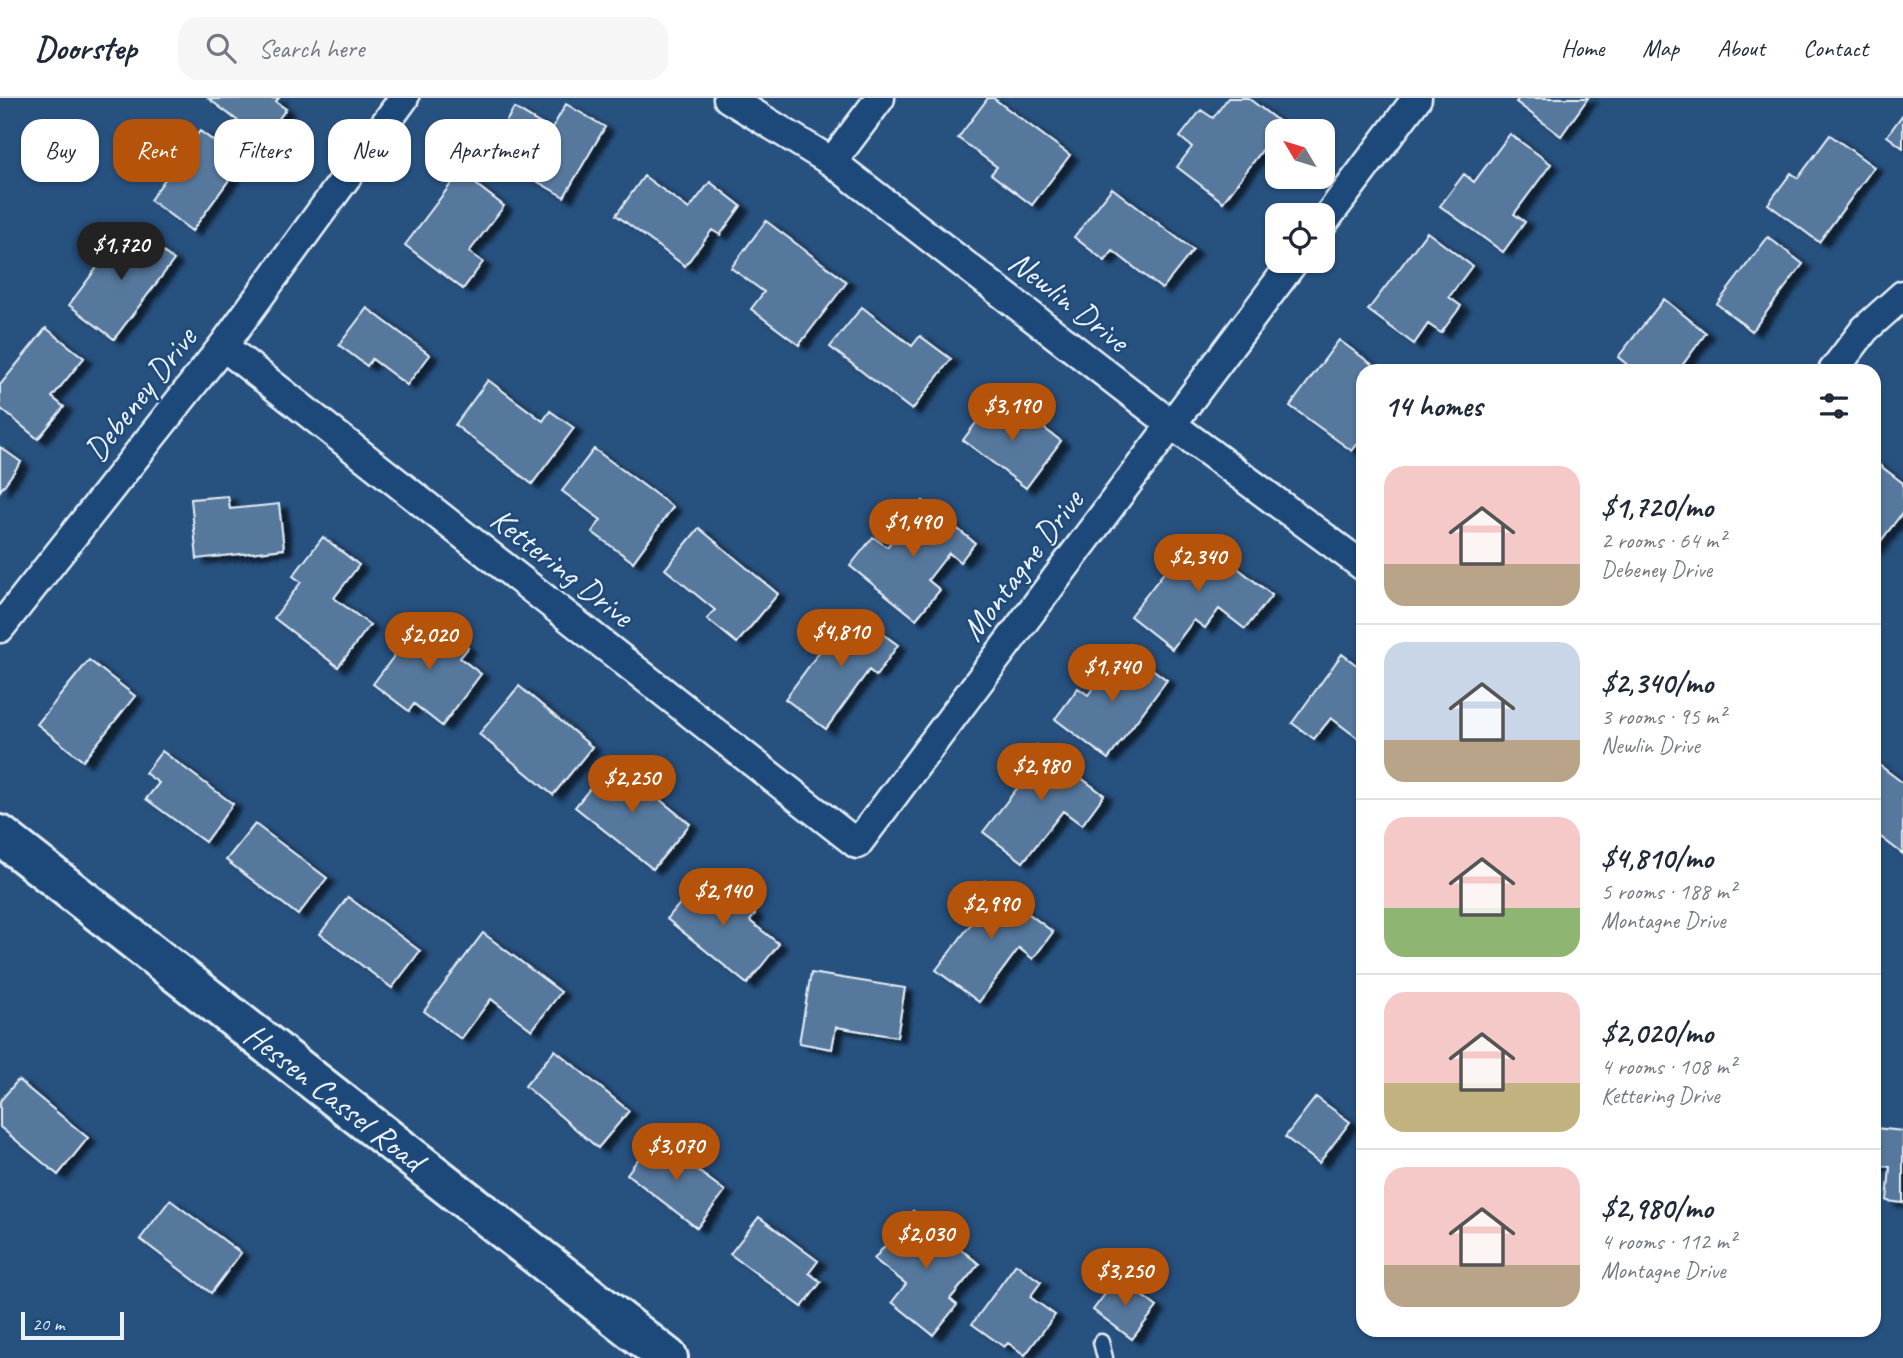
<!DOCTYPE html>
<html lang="en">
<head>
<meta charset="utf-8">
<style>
	body { margin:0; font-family:Caveat,sans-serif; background:#f6f6f7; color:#1f2937; height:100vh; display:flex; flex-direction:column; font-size:26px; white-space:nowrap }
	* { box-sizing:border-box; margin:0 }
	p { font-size:23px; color:#747a83 }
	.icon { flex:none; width:38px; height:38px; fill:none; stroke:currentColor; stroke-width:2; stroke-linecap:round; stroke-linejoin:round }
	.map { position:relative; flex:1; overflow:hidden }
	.side { position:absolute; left:1356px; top:266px; width:525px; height:973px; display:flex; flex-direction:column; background:#fff; border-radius:21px; box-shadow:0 2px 5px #0004 }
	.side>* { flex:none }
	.hud { position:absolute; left:21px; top:21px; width:665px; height:63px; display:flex; gap:14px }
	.needle { width:46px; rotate:308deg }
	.tools { position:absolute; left:1265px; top:21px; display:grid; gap:14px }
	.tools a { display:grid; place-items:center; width:70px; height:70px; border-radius:14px; background:#fff; box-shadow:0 2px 5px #0004; font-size:35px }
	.scale { position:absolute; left:21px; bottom:18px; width:103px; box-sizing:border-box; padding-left:7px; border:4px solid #e8f1f8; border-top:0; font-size:19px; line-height:24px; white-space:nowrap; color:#e8f1f8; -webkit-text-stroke:5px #1f4a7a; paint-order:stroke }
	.price { position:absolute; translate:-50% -60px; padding:0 16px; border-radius:24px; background:#b45309; color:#fff; font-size:23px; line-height:46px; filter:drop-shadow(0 2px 4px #0008) }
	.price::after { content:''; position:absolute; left:50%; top:42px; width:21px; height:16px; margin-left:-10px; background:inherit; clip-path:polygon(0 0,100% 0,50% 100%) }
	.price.on { background:#222; color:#fff }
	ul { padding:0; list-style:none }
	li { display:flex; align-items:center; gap:21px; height:175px; padding:0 28px }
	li+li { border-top:2px solid #e0e1e3 }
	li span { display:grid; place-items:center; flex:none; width:196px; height:140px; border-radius:21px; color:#555 }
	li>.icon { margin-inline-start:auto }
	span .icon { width:84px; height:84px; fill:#fffc; stroke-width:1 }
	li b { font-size:30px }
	h2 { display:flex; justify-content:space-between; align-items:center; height:84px; padding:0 28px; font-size:30px }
	.chip { padding:0 24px; border-radius:21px; background:#fff; box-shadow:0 2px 5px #0004; font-size:24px; line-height:63px }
	.chip.on { background:#b45309; color:#fff }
	header { display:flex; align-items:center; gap:42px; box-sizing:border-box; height:98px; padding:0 35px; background:#fff; border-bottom:2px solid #e0e1e3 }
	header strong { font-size:33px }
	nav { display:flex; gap:38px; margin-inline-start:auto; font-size:24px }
	.search { width:490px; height:63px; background:#f6f6f7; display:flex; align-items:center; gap:18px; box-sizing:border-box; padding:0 24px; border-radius:21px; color:#747a83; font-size:26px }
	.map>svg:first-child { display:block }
	.building { fill:#57789d; stroke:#e8f1f8; stroke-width:2; filter:url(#shadow) }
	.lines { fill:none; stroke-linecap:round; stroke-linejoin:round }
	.service-casing { stroke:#e8f1f8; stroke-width:19 }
	.minor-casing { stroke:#e8f1f8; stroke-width:33 }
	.secondary-casing { stroke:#e8f1f8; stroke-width:44 }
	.service { stroke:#1f4a7a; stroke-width:14 }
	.minor { stroke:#1f4a7a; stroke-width:28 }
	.secondary { stroke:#1f4a7a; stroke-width:38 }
	.labels { text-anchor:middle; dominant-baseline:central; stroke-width:5; stroke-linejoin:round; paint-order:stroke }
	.street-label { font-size:33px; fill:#e8f1f8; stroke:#1f4a7a }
</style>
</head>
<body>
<header>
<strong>Doorstep</strong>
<div class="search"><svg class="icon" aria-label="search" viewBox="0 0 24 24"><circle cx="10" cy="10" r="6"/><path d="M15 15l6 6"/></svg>Search here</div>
<nav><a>Home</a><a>Map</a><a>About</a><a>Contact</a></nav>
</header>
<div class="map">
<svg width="1903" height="1260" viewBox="0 0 1903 1260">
	<defs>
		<filter id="shadow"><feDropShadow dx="8" dy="4.5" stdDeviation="2" flood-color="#0009"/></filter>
	</defs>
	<rect width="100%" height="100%" fill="#27517f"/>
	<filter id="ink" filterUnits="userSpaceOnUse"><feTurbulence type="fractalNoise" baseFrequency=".0143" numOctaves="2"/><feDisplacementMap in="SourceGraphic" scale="14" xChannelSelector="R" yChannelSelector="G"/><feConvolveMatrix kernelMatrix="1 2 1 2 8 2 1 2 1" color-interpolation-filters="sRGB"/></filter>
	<g filter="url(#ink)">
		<!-- building -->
		<path class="building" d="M 279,0 L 276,4 L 286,11 L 263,42 L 209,1 Z
			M 988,0 L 993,0 L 1070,57 L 1032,107 L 991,76 L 997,69 L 958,40 Z
			M 1228,0 L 1248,0 L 1282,26 L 1223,104 L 1177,69 L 1192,49 L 1180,39 L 1201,12 L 1213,20 Z
			M 1519,0 L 1588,0 L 1561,38 L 1516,4 Z
			M 566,6 L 605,29 L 564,99 L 488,55 L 514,10 L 551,32 Z
			M 1903,16 L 1903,50 L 1887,38 Z
			M 200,33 L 242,64 L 192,133 L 150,102 Z
			M 1510,36 L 1551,66 L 1514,116 L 1525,124 L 1503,154 L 1440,108 L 1464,76 L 1474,84 Z
			M 1830,37 L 1874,69 L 1819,144 L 1768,106 L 1791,75 L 1798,80 Z
			M 460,74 L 504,108 L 469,154 L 483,164 L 463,191 L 405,147 Z
			M 644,78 L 689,111 L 710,84 L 741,108 L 720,137 L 712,132 L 685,168 L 616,117 Z
			M 1112,90 L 1193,152 L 1162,191 L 1113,153 L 1105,163 L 1074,139 Z
			M 766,123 L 847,184 L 799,247 L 751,211 L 764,194 L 731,170 Z
			M 128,128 L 174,162 L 114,241 L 69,207 Z
			M 1427,134 L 1472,168 L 1449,199 L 1461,208 L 1441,235 L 1428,226 L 1414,246 L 1368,212 Z
			M 1768,139 L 1803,166 L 1752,233 L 1717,206 Z
			M 1664,201 L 1706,235 L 1678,273 L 1635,273 L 1618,259 Z
			M 862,209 L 912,248 L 920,238 L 951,261 L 912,312 L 830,249 Z
			M 367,210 L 430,257 L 407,287 L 372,261 L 367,268 L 339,247 Z
			M 46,230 L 84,260 L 52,299 L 64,309 L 38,341 L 0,310 L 0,287 Z
			M 1339,242 L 1381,273 L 1363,273 L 1363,339 L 1352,353 L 1290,308 Z
			M 488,282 L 543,323 L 550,313 L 574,330 L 532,386 L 455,327 Z
			M 992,304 L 1011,318 L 1017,310 L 1061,343 L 1026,390 L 963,342 Z
			M 0,349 L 21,364 L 0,393 Z
			M 594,351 L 673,409 L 633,464 L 592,434 L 601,422 L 562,393 Z
			M 1874,363 L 1903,385 L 1903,414 L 1874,452 Z
			M 228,398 L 230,411 L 279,406 L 284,451 L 197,461 L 191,401 Z
			M 923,403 L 975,445 L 960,464 L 949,455 L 928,482 L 940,492 L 916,521 L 850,468 L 873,439 L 887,449 Z
			M 699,430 L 778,496 L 737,545 L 707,521 L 715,512 L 665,471 Z
			M 1194,436 L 1272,497 L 1245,531 L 1219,511 L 1205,530 L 1194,522 L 1172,551 L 1130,518 Z
			M 323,439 L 359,467 L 334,500 L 370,527 L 338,569 L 274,520 L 301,484 L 293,478 Z
			M 850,512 L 898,547 L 876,578 L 869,572 L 826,631 L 785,601 Z
			M 425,517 L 468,550 L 460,560 L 481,576 L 442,628 L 414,606 L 409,613 L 373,586 Z
			M 1124,550 L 1167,582 L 1108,661 L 1055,621 L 1078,590 L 1088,597 Z
			M 1342,556 L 1363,572 L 1363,644 L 1331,620 L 1314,641 L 1292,625 Z
			M 89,562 L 135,598 L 83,663 L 37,626 Z
			M 519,588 L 592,649 L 553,697 L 479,636 Z
			M 1037,647 L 1104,697 L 1082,727 L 1063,713 L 1023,764 L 983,734 L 1022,684 L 1013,677 Z
			M 162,653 L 233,706 L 205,744 L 146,701 L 159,685 L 145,675 Z
			M 612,663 L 690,726 L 653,771 L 575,709 Z
			M 1874,663 L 1903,685 L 1903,756 L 1874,734 Z
			M 255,726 L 327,780 L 298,817 L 226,762 Z
			M 705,775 L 755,816 L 750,823 L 779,846 L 747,886 L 667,821 Z
			M 985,783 L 1053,834 L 1033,861 L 1019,850 L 979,904 L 936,872 L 974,822 L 962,813 Z
			M 348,799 L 420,853 L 392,890 L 320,836 Z
			M 483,835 L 561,894 L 532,932 L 491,901 L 461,941 L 424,913 Z
			M 811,875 L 905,890 L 897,939 L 836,929 L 832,951 L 799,945 Z
			M 555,952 L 629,1013 L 598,1050 L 525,988 Z
			M 18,982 L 88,1040 L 58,1077 L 0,1029 L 0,1003 Z
			M 1316,999 L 1350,1024 L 1319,1065 L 1285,1039 Z
			M 1875,1030 L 1903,1033 L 1903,1105 L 1887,1103 L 1890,1069 L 1874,1067 Z
			M 654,1040 L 725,1093 L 697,1130 L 627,1076 Z
			M 170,1102 L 241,1155 L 211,1195 L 140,1141 Z
			M 913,1113 L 979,1166 L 950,1201 L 957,1207 L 933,1237 L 892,1204 L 906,1186 L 874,1161 Z
			M 759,1119 L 818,1163 L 809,1175 L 821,1184 L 802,1209 L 730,1156 Z
			M 1016,1166 L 1041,1184 L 1030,1199 L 1055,1217 L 1025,1257 L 1008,1245 L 1004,1249 L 972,1226 Z
			M 1118,1179 L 1157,1209 L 1132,1241 L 1093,1212 Z"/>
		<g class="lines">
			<!-- service casing -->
			<g class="service-casing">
				<path id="service" d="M 1101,1244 L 1105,1260"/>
			</g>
			<!-- minor casing -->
			<g class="minor-casing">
				<path id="minor" d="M 728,0 L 832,64 L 1171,326 L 1363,468
					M 832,64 L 880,0
					M 1323,125 L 1417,0
					M 223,248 L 857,746 L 1294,163
					M 1833,273 L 1865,231 L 1903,197
					M 0,530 L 223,248 L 404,0"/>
			</g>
			<!-- secondary casing -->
			<g class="secondary-casing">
				<path id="secondary" d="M 0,737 L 668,1260"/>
			</g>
			<!-- service -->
			<use href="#service" class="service"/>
			<!-- minor -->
			<use href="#minor" class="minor"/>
			<!-- secondary -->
			<use href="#secondary" class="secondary"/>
		</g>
	</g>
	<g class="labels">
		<!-- street labels -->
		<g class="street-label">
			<text transform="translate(1069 203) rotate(38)">Newlin Drive</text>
			<text transform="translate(140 296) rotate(-52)">Debeney Drive</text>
			<text transform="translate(1022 467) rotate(-53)">Montagne Drive</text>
			<text transform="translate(562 469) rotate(38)">Kettering Drive</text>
			<text transform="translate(334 999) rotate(38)">Hessen Cassel Road</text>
		</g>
	</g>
</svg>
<div class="tools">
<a><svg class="needle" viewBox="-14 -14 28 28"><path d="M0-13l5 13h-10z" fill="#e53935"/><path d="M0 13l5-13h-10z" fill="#747a83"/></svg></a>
<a><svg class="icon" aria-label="locate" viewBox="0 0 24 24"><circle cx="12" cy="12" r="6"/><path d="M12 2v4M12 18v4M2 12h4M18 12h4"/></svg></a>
</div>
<div class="scale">20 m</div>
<b class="price on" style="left:121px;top:184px">$1,720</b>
<b class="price" style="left:1012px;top:345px">$3,190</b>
<b class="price" style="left:913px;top:461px">$1,490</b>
<b class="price" style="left:1198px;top:496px">$2,340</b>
<b class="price" style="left:841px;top:571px">$4,810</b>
<b class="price" style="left:429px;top:574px">$2,020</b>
<b class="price" style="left:1112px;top:606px">$1,740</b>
<b class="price" style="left:1041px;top:705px">$2,980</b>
<b class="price" style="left:632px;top:717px">$2,250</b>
<b class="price" style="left:723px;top:830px">$2,140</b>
<b class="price" style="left:991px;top:843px">$2,990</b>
<b class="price" style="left:676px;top:1085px">$3,070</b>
<b class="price" style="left:926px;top:1173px">$2,030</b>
<b class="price" style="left:1125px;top:1210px">$3,250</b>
<div class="hud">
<a class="chip">Buy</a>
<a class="chip on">Rent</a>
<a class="chip">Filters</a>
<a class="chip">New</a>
<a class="chip">Apartment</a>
</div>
<section class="side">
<h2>14 homes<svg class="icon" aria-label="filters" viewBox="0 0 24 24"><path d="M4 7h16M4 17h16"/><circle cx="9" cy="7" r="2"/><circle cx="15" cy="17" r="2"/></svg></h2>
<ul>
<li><span style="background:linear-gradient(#f6c9c9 70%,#b9a48a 0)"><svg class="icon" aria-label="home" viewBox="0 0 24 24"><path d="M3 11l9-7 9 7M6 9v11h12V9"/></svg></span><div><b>$1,720/mo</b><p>2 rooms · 64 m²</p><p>Debeney Drive</p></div></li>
<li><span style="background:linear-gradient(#c9d6e8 70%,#b9a48a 0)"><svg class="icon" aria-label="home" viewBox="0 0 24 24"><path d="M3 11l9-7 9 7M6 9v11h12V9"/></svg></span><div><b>$2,340/mo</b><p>3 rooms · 95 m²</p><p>Newlin Drive</p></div></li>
<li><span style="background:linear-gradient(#f6c9c9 65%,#8fb573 0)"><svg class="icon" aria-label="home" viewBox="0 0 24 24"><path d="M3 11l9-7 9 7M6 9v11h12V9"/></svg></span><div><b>$4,810/mo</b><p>5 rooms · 188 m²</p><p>Montagne Drive</p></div></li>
<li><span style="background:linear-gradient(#f6c9c9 65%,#c2b280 0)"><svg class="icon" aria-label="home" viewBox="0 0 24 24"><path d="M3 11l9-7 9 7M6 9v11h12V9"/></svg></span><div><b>$2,020/mo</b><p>4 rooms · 108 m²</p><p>Kettering Drive</p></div></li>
<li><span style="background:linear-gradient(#f6c9c9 70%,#b9a48a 0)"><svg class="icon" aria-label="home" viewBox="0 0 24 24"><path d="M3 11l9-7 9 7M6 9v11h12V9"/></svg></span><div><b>$2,980/mo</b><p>4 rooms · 112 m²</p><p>Montagne Drive</p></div></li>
</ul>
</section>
</div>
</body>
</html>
